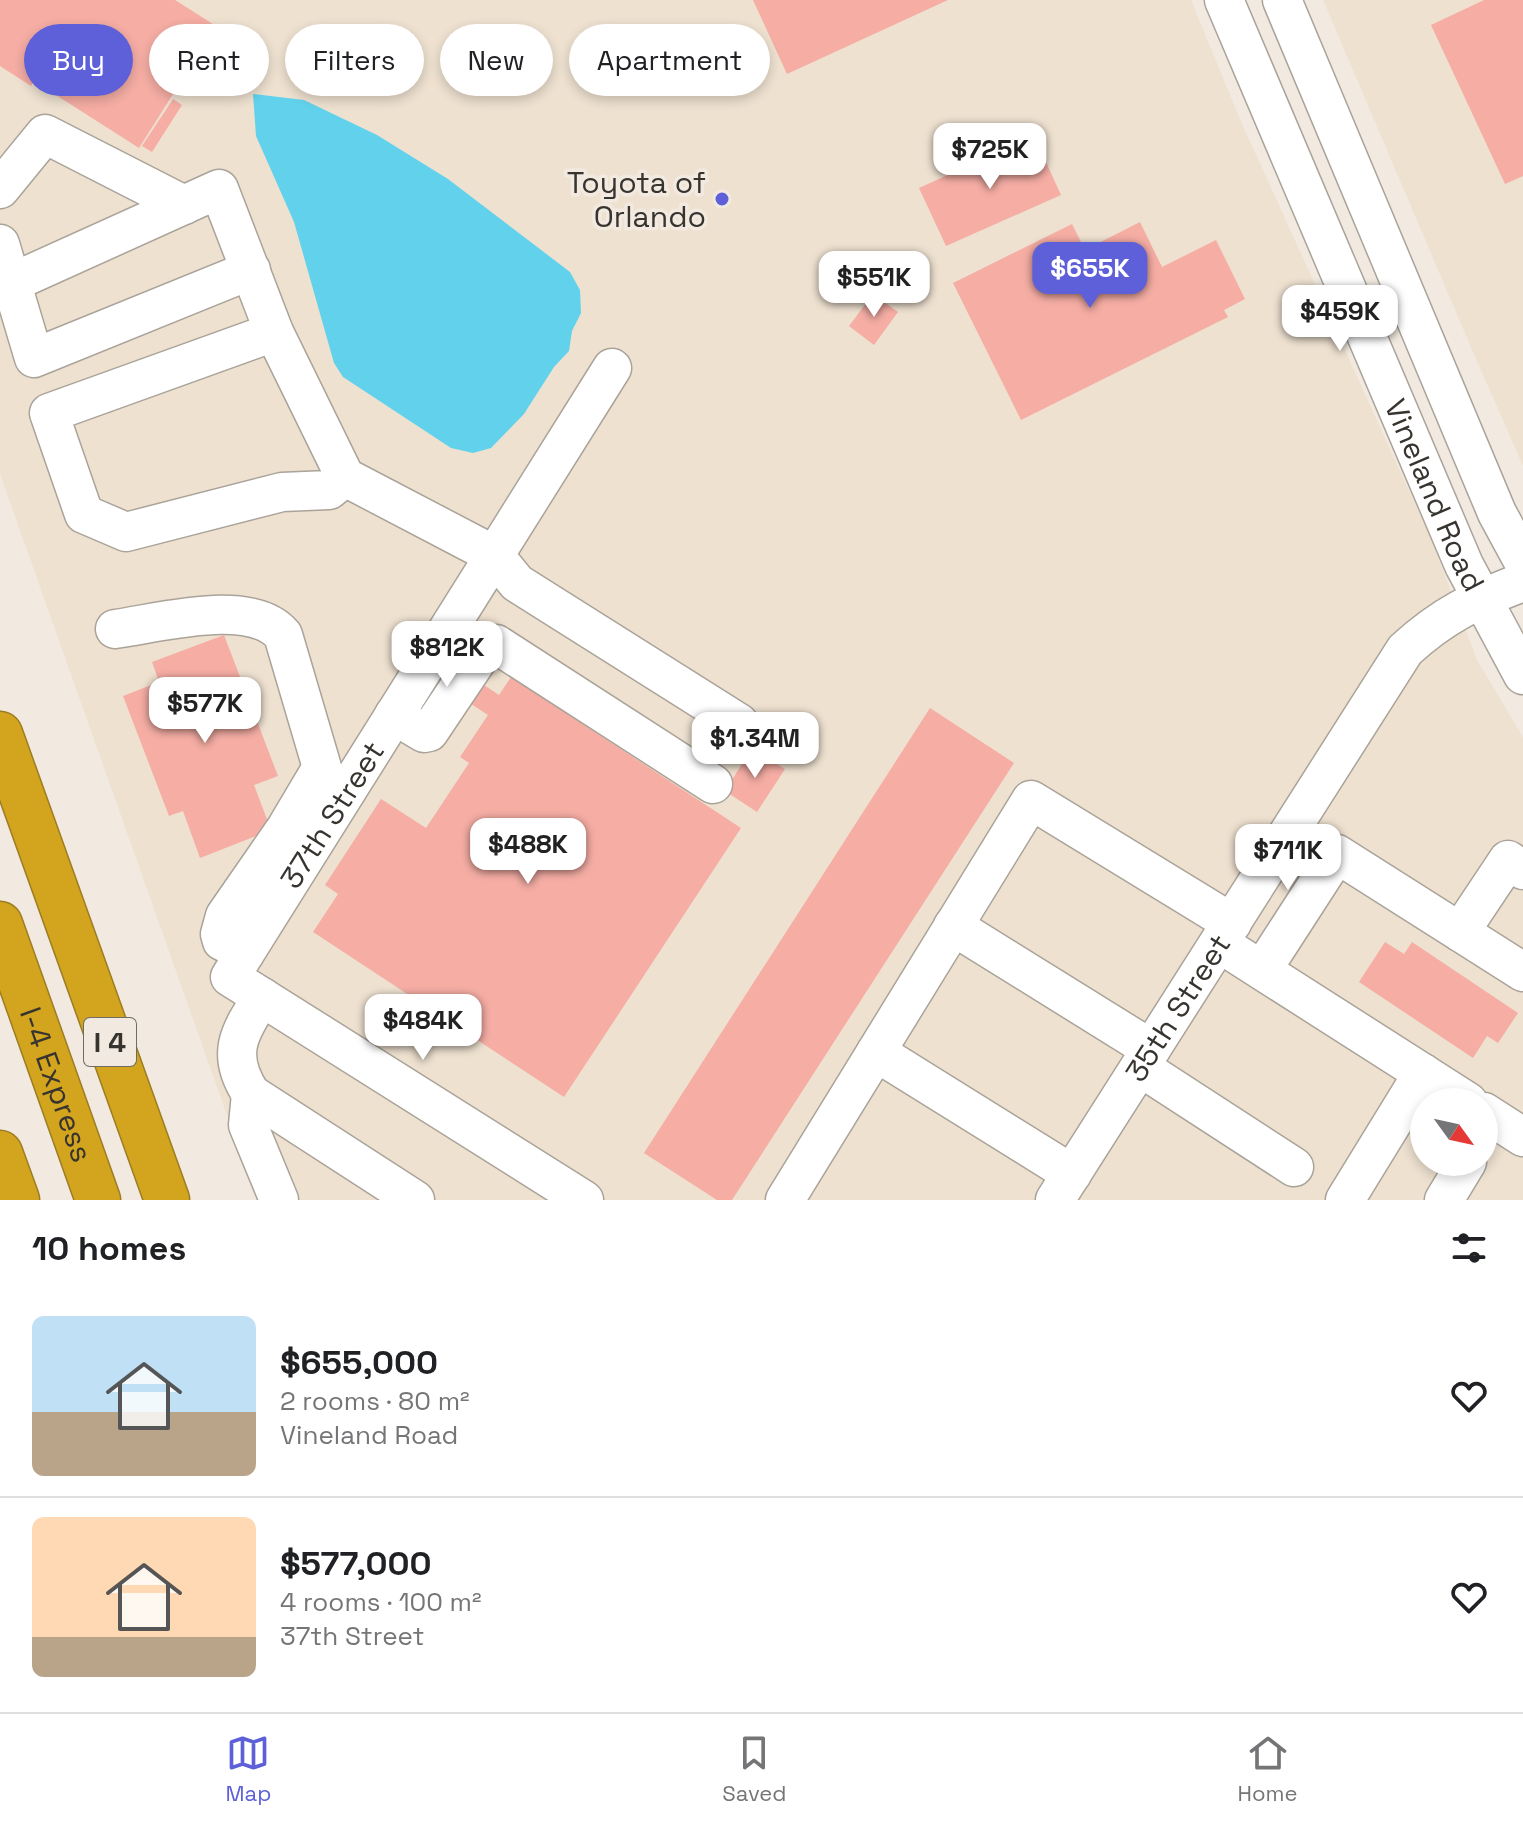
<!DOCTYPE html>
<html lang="en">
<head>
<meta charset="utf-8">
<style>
	body { margin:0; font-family:"Space Grotesk",sans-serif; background:#f2f2f2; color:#202124; height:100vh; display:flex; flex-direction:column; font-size:30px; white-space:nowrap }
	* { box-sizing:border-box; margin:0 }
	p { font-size:26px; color:#757577 }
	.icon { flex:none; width:44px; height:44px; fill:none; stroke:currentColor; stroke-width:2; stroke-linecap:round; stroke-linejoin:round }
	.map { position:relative; height:1200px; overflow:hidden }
	.side { display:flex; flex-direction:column; background:#fff; flex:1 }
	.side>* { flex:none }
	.hud { position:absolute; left:24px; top:24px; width:800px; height:72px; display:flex; gap:16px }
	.needle { width:52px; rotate:123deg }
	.fabs { position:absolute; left:1410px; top:1088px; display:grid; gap:16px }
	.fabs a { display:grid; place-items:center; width:88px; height:88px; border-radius:50%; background:#fff; box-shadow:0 4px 12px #0003; font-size:40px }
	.price { position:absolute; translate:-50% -68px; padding:0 18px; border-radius:16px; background:#fff; color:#222; font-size:26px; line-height:52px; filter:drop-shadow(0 2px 4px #0008) }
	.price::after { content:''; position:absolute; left:50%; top:48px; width:24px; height:18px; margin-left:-12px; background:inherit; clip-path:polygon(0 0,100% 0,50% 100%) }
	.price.selected { background:#5d60d8; color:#fff }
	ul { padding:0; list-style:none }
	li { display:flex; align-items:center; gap:24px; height:200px; padding:0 32px }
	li+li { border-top:2px solid #e0e0e0 }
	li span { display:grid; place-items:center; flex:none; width:224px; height:160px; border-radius:12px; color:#555 }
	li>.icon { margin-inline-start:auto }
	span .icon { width:96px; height:96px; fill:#fffc; stroke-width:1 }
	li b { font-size:34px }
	h2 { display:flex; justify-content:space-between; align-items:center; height:96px; padding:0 32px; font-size:34px }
	.pill { padding:0 28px; border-radius:36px; background:#fff; box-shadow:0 4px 12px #0003; font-size:28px; line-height:72px }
	.pill.selected { background:#5d60d8; color:#fff }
	.dock { display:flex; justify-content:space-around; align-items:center; height:112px; border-top:2px solid #e0e0e0; background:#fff; font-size:22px; color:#757577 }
	.dock a { display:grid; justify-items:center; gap:4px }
	.dock .selected { color:#5d60d8 }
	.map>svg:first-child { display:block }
	.built { fill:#eee1d0; fill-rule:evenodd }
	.water { fill:#62d2ec }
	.building { fill:#f5ada4 }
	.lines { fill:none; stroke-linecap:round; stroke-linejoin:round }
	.minor-casing { stroke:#aaa399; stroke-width:41 }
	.highway-casing { stroke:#9c7d24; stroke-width:47 }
	.minor { stroke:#fff; stroke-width:38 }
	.highway { stroke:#d3a41d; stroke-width:44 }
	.poi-dot { fill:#5d60d8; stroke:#f2eae0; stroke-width:3 }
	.labels { text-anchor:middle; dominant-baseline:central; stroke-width:7; stroke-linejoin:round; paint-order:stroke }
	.shield { fill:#f2eae0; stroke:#6f6b65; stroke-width:2 }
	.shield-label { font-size:28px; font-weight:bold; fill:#373430 }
	.poi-label { font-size:30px; fill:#373430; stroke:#f2eae0; text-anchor:end }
	.street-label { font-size:30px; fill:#373430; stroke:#f2eae0 }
</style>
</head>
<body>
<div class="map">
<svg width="1523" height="1200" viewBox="0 0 1523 1200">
	<rect width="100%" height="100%" fill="#f2eae0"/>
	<!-- built -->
	<path class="built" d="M 0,0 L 1191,0 L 1242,124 L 1432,541 L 1477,660 L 1523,737 L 1523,1200 L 257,1200 L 0,474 ZM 1424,1102 L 1484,1102 L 1484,1162 L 1424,1162 Z
		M 1323,0 L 1523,0 L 1523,466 L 1473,352 Z"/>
	<!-- water -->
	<path class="water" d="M 253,94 L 304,100 L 377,135 L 448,179 L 570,272 L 580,290 L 581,313 L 572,331 L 569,351 L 554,367 L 524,414 L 491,448 L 473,453 L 451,448 L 343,377 L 334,363 L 294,222 L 256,136 Z"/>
	<!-- building -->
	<path class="building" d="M 0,0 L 175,0 L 216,26 L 139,148 L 34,81 L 31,86 L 0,66 Z
		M 753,0 L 948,0 L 787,74 Z
		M 1484,0 L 1523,0 L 1523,176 L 1505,184 L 1431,25 Z
		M 173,99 L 182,105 L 152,152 L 142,146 Z
		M 1034,136 L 1061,195 L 946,246 L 919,188 Z
		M 1140,222 L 1162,267 L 1216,240 L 1245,299 L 1224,310 L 1228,317 L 1021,420 L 953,283 L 1072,224 L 1085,250 Z
		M 873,294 L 898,312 L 874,345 L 849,326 Z
		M 224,635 L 278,776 L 254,785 L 271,830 L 200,858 L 183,811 L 169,816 L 123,696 L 159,682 L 152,662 Z
		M 511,677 L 741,828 L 564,1097 L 313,932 L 338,894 L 325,885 L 381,799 L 426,828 L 469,763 L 460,757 L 488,715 L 462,698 L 475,679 L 499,695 Z
		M 930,708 L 1014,763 L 732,1200 L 717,1200 L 644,1153 Z
		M 752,748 L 785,769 L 757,812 L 725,791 Z
		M 1385,942 L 1404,954 L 1412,942 L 1518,1013 L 1498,1043 L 1487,1036 L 1473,1058 L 1359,982 Z"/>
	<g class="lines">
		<!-- minor casing -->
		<g class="minor-casing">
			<g id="minor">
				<path id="s1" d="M 1224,0 L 1464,565 L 1523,675"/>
				<path d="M 1282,0 L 1497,513 L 1523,561"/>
				<path d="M 0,189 L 45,134 L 184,205"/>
				<path d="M 0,244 L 34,358 L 251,270"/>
				<path d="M 11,283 L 219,189 L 274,332 L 345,477 L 494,555 L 517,583 L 739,723"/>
				<path d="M 274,332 L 49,413 L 84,514 L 126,532 L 282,492 L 329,490 L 345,477"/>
				<path d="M 115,629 C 160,623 251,597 283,635 L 326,781 L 345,793"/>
				<path d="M 394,715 L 424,733 L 429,732 L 488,644 L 496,644 L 713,784"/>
				<path d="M 1523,870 L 1508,860 L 1460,932 L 1523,972"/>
				<path d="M 953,926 L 1151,1049"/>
				<path d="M 1219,943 L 1468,1102"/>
				<path d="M 245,953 L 222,941 L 220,934 L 225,916 L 286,828 L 321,769"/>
				<path d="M 1262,970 L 1337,854 L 1460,932"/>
				<path d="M 262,997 C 239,1033 225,1054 251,1094 L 415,1200"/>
				<path d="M 876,1052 L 1072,1174"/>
				<path d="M 1140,1067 L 1294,1167"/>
				<path d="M 251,1094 L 248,1125 L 279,1200"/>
				<path d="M 1484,1112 L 1523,1137"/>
				<path id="s2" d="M 584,1200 L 230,977 L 612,368"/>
				<path d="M 785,1200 L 1031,800 L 1232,923"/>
				<path id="s3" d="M 1055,1200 L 1405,650 C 1443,615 1475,600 1523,582"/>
				<path d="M 1345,1200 L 1423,1073"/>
				<path d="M 1444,1200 L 1467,1162"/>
			</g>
		</g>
		<!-- highway casing -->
		<g class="highway-casing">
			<g id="highway">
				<path d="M 0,734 L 167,1200"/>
				<path id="s4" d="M 0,924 L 98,1200"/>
				<path d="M 0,1153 L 17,1200"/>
			</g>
		</g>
		<!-- minor -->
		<use href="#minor" class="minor"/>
		<!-- highway -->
		<use href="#highway" class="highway"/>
	</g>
	<!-- markers -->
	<circle class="poi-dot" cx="722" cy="199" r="8"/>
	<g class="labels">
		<!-- shield labels -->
		<rect class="shield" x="84" y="1018" width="52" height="48" rx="6"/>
		<g class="shield-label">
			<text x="110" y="1042">I 4</text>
		</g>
		<!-- poi labels -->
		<g class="poi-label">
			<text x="706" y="182">Toyota of<tspan x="706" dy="34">Orlando</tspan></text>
		</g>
		<!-- street labels -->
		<g class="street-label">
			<text stroke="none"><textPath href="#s1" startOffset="538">Vineland Road</textPath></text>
			<text stroke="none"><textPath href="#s2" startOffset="610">37th Street</textPath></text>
			<text stroke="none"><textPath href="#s3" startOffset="228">35th Street</textPath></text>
			<text stroke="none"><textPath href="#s4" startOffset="170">I-4 Express</textPath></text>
		</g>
	</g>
</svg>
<div class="fabs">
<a><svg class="needle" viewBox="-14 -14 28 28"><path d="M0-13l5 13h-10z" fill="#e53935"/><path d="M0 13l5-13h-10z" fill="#757577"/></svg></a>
</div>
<b class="price" style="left:990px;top:191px">$725K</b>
<b class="price selected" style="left:1090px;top:310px">$655K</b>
<b class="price" style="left:874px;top:319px">$551K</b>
<b class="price" style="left:1340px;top:353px">$459K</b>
<b class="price" style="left:447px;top:689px">$812K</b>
<b class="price" style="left:205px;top:745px">$577K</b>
<b class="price" style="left:755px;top:780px">$1.34M</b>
<b class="price" style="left:528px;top:886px">$488K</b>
<b class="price" style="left:1288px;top:892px">$711K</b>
<b class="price" style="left:423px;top:1062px">$484K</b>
<div class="hud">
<a class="pill selected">Buy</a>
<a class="pill">Rent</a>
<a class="pill">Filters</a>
<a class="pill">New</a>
<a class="pill">Apartment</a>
</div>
</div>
<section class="side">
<h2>10 homes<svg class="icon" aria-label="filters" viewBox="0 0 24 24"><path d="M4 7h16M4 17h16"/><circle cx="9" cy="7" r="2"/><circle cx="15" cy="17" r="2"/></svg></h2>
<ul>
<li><span style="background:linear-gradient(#bfe0f5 60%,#b9a48a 0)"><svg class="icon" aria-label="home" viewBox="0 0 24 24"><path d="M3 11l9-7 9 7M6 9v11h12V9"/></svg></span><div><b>$655,000</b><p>2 rooms · 80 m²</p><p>Vineland Road</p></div><svg class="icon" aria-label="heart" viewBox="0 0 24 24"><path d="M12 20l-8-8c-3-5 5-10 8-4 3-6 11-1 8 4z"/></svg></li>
<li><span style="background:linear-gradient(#ffd9b3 75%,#b9a48a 0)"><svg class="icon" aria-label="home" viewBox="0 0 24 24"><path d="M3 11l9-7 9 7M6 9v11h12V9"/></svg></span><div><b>$577,000</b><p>4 rooms · 100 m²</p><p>37th Street</p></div><svg class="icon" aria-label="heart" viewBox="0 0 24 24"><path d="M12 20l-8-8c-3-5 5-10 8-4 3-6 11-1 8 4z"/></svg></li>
</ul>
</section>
<nav class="dock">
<a class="selected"><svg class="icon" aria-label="map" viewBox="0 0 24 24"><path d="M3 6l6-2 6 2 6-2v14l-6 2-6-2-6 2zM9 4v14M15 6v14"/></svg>Map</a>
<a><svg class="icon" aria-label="saved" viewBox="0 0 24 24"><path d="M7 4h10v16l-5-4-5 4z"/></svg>Saved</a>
<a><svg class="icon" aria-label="home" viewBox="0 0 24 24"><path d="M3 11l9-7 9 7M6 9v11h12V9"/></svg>Home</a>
</nav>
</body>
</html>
